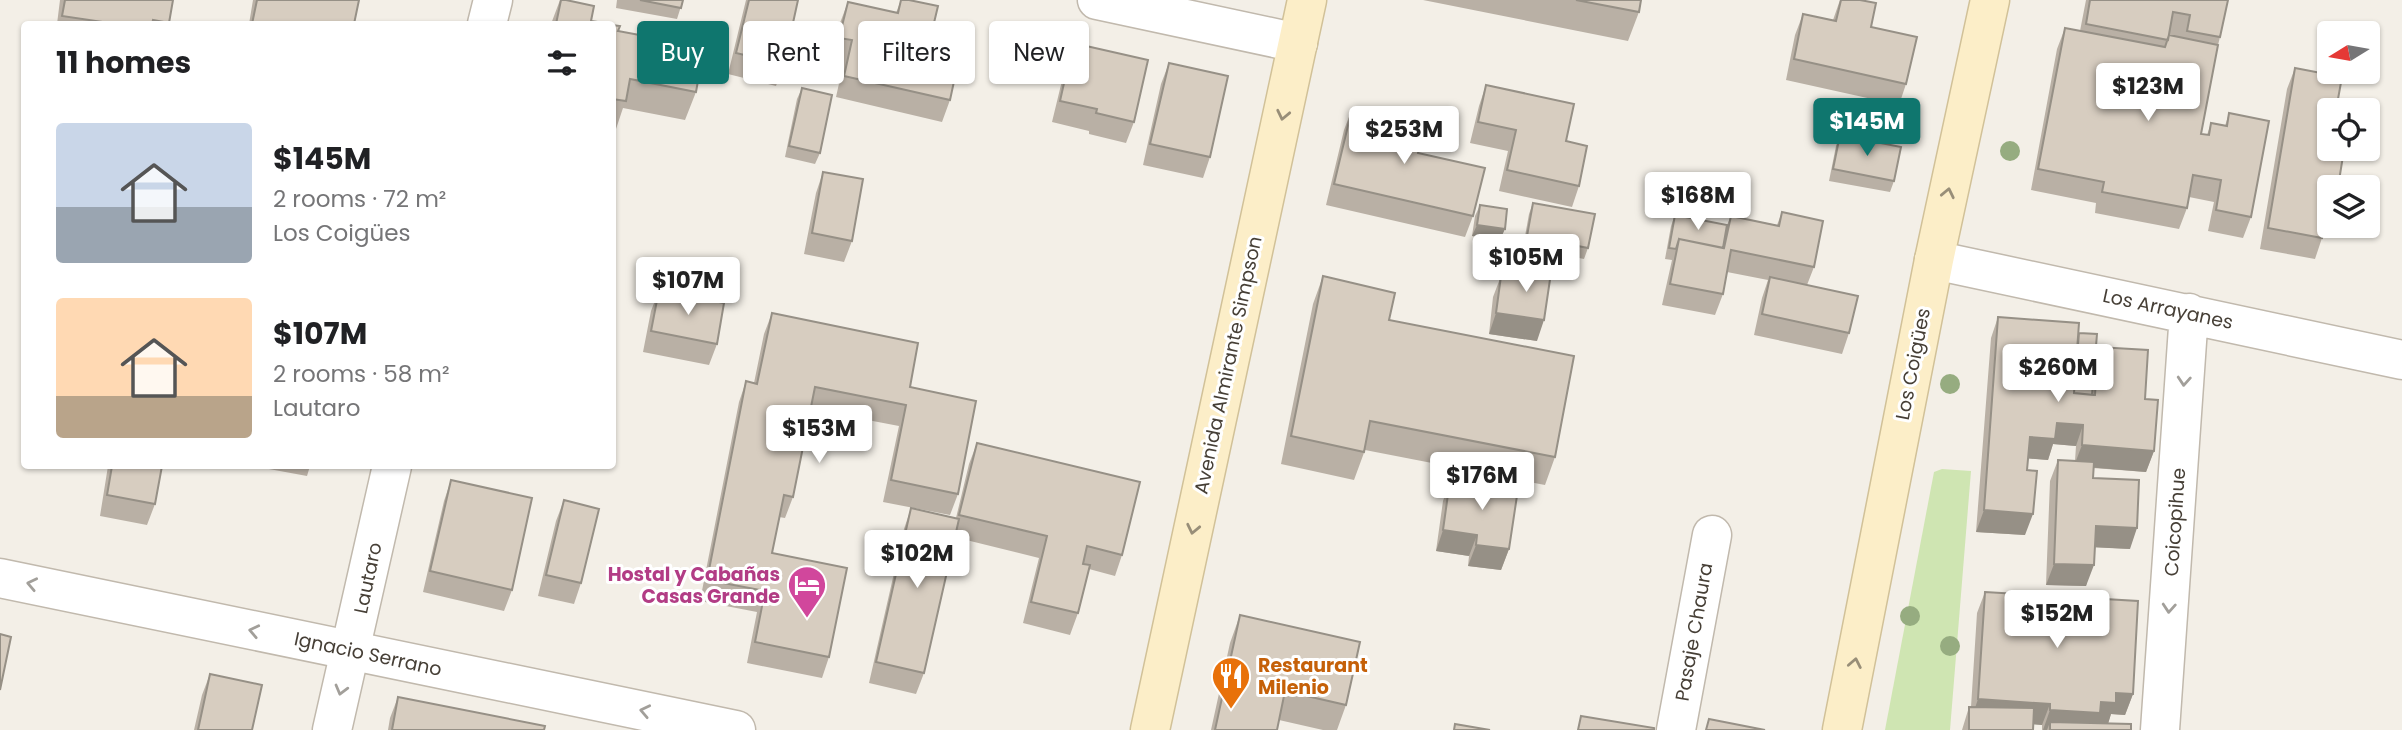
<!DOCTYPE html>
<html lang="en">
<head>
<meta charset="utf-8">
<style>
	body { margin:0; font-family:Poppins,sans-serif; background:#f6f6f6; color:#202124; height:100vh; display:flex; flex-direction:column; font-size:26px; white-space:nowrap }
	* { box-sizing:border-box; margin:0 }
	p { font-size:23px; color:#757577 }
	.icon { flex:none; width:38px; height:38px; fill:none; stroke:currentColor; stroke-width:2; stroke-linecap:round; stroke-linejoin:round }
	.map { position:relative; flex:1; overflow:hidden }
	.drawer { position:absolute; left:21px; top:21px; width:595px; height:448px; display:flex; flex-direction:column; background:#fff; border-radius:7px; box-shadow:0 2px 5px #0004 }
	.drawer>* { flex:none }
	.hud { position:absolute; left:637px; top:21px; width:665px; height:63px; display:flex; gap:14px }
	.needle { width:46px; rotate:259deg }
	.fabs { position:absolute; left:2317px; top:21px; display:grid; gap:14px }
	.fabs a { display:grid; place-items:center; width:63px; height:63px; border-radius:7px; background:#fff; box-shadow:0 2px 5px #0004; font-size:35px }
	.price { position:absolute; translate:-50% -60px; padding:0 16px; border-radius:7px; background:#fff; color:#222; font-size:23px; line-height:46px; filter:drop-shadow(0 2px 4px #0008) }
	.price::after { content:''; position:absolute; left:50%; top:42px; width:21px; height:16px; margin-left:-10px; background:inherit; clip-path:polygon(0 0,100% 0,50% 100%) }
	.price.active { background:#0f766e; color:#fff }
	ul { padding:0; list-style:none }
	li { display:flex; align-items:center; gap:21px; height:175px; padding:0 35px }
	li span { display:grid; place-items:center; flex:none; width:196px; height:140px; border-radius:7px; color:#555 }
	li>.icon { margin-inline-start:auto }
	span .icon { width:84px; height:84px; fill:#fffc; stroke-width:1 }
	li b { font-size:30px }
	h2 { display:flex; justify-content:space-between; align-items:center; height:84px; padding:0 35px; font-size:30px }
	.pill { padding:0 24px; border-radius:7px; background:#fff; box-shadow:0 2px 5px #0004; font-size:24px; line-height:63px }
	.pill.active { background:#0f766e; color:#fff }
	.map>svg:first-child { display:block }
	.green { fill:#cfe5b2 }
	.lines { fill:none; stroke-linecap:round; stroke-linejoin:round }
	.minor-casing { stroke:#c1b9ad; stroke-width:41 }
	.tertiary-casing { stroke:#c1b9ad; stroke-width:41 }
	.secondary-casing { stroke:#d1c198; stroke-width:41 }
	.minor { stroke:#fff; stroke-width:38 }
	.tertiary { stroke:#fff; stroke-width:38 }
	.secondary { stroke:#fceec8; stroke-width:38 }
	.tree { fill:#96ac80 }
	.wall { fill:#b9b0a5 }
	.shaded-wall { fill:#969086 }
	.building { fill:#d7cdc0; stroke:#969086; stroke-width:2 }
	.oneway { stroke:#988e78 }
	.oneway2 { stroke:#a29f9a }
	.labels { text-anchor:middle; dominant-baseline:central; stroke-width:6; stroke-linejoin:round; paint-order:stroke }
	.street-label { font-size:19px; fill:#463f36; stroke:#fff }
	.hotel-label { font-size:19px; font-weight:bold; fill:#b23c85; stroke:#fff; text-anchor:end }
	.food-label { font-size:19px; font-weight:bold; fill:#c56008; stroke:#fff; text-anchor:start }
</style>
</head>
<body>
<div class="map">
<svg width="2402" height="730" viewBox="0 0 2402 730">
	<rect width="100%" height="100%" fill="#f3efe7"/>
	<!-- green -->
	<path class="green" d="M 1942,469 L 1971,471 L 1950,730 L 1885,730 L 1934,472 Z"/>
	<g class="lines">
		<!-- minor casing -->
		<g class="minor-casing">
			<path id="minor" d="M 1097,0 L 1298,43
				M 487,24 L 493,0
				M 1934,260 L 2402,360
				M 332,730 L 392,466
				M 1676,730 L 1712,535
				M 2160,730 L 2189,313"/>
		</g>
		<!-- tertiary casing -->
		<g class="tertiary-casing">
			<path id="tertiary" d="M 0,578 L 736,730"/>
		</g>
		<!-- secondary casing -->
		<g class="secondary-casing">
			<path id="secondary" d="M 1150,730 L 1307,0
				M 1842,730 L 1934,260 L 1990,0"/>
		</g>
		<!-- minor -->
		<use href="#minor" class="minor"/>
		<!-- tertiary -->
		<use href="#tertiary" class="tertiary"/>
		<!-- secondary -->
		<use href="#secondary" class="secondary"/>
	</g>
	<!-- trees -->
	<g class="tree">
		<circle cx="2010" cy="151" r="10"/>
		<circle cx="1950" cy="384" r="10"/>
		<circle cx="1910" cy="616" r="10"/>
		<circle cx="1950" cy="646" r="10"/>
	</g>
	<!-- wall -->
	<path class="wall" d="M 60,0 L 173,0 L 169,24 L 57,24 Z
		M 253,0 L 359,0 L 354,24 L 249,24 Z
		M 560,0 L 591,21 L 611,24 L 551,24 Z
		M 617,0 L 683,0 L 677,19 L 616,8 Z
		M 746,0 L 798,0 L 784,64 L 776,86 L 728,74 Z
		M 901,0 L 933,27 L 950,100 L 942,122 L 836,97 L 844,61 L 832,59 L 840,23 L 848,2 L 896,13 Z
		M 1423,0 L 1641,0 L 1639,12 L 1628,41 Z
		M 1840,0 L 1860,0 L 1871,27 L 1906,84 L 1899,105 L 1786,80 L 1795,35 L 1803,14 L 1833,20 Z
		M 2086,0 L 2228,0 L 2220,37 L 2218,45 L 2201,134 L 2207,135 L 2211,123 L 2225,126 L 2229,113 L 2251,217 L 2243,238 L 2208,231 L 2214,202 L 2189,197 L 2187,208 L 2179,229 L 2095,213 L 2096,203 L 2031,190 L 2057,49 L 2065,28 L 2080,31 Z
		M 612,25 L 618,31 L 696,92 L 685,120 L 623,108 L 616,129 L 612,129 Z
		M 1073,43 L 1134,122 L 1126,143 L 1089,134 L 1089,131 L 1052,122 L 1066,64 Z
		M 1169,63 L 1210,157 L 1203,178 L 1143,165 L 1161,84 Z
		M 2295,68 L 2329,153 L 2329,213 L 2326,213 L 2322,238 L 2315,259 L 2260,249 L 2287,89 Z
		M 1486,85 L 1566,141 L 1579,186 L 1572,207 L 1499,191 L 1508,151 L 1470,143 L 1479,106 Z
		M 802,88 L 820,153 L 815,164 L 785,157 L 797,99 Z
		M 1352,109 L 1418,153 L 1473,216 L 1465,237 L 1326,205 L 1344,130 Z
		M 1840,135 L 1894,181 L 1890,192 L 1829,181 L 1836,146 Z
		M 823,172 L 852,241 L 844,262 L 804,254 L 816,193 Z
		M 1533,203 L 1588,248 L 1584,259 L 1523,247 L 1529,214 Z
		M 1480,205 L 1500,240 L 1472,236 L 1475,216 Z
		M 1782,212 L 1814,267 L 1807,285 L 1849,333 L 1842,354 L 1754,335 L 1762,298 L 1768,280 L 1727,272 L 1723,294 L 1715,315 L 1662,305 L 1672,260 L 1665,259 L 1671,226 L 1675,215 L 1727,225 L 1731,216 L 1777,225 Z
		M 1529,263 L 1537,341 L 1489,334 L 1493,297 L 1501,276 L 1523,279 Z
		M 1323,276 L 1389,320 L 1555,457 L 1545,485 L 1365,450 L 1354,480 L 1281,464 L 1313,304 Z
		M 659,290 L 717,344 L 709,365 L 643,352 L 651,311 Z
		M 772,313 L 910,387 L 958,494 L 950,515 L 883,502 L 899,426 L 810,409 L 793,497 L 785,518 L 779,517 L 772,553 L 829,657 L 822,678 L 747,663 L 757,612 L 700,601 L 739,402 L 746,381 L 754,383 L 764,334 Z
		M 1998,317 L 2079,333 L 2095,356 L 2098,347 L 2145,399 L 2154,451 L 2146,472 L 2093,468 L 2093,478 L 2130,549 L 2095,547 L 2086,586 L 2046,585 L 2050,481 L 2058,460 L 2075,461 L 2076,446 L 2053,444 L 2048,460 L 2028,458 L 2025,535 L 1976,532 L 1991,338 Z
		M 977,443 L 1122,555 L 1115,576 L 1089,569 L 1078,613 L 1070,635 L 1023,623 L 1039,558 L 954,537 L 924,673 L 916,694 L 869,683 L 904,529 L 911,508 L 956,518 L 969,464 Z
		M 108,466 L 162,466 L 155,504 L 147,525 L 100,516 Z
		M 252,466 L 310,466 L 307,476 Z
		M 451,480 L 512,590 L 504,611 L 423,592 L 444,501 Z
		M 1450,480 L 1509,549 L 1501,570 L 1468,566 L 1469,556 L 1436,551 L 1443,501 Z
		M 564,500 L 581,583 L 574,604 L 538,596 L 556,521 Z
		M 1985,592 L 2133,694 L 2125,715 L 2111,714 L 2108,723 L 2131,730 L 2042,730 L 2042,725 L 2034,724 L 2033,730 L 1962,730 L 1969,707 L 1971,707 L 1977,613 Z
		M 1240,615 L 1346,705 L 1337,730 L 1323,730 L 1279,720 L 1277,730 L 1211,730 L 1230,643 Z
		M 210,674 L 252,730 L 194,730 L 202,695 Z
		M 398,697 L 544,730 L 388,730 L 390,718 Z"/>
	<!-- shaded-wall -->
	<path class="shaded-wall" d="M 1477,225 L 1505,229 L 1500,240 L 1472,236 Z
		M 1496,313 L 1544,320 L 1537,341 L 1489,334 Z
		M 2057,423 L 2083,425 L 2076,446 L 2053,444 L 2048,460 L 2022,458 L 2030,437 Z
		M 2082,445 L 2154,451 L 2146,472 L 2074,466 Z
		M 1984,510 L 2033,514 L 2025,535 L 1976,532 Z
		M 2096,526 L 2137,528 L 2130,549 L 2088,547 Z
		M 1443,530 L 1477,535 L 1469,556 L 1436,551 Z
		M 1476,545 L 1509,549 L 1501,570 L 1468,566 Z
		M 2054,564 L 2094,565 L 2086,586 L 2046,585 Z
		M 2116,693 L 2133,694 L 2125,715 L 2111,714 L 2108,724 L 2050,722 L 2047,730 L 2043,730 L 2050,710 L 2101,702 Z
		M 1978,699 L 2050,704 L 2042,725 L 1971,720 Z"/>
	<!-- building -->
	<path class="building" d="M 65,0 L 173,0 L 169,23 L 153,20 L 152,24 L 116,24 L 62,16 Z
		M 257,0 L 359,0 L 354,24 L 252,24 Z
		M 561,0 L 566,0 L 594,6 L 591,21 L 611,24 L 556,24 Z
		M 640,0 L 683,0 L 681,8 Z
		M 749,0 L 798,0 L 784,64 L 736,53 Z
		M 901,0 L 909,0 L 938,6 L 933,27 L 964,35 L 950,100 L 844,76 L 852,40 L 839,38 L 848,2 L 898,13 Z
		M 1576,0 L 1641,0 L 1639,12 Z
		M 1841,0 L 1860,0 L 1876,3 L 1871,27 L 1917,37 L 1906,84 L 1794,59 L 1803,14 L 1836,21 Z
		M 2090,0 L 2228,0 L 2220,37 L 2187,31 L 2190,15 L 2173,12 L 2168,40 L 2086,24 Z
		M 612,25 L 620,26 L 618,31 L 704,47 L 696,92 L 630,79 L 626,101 L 612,99 Z
		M 2065,28 L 2165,47 L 2169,35 L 2218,45 L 2201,134 L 2209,135 L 2211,123 L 2227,126 L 2229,113 L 2269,121 L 2251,217 L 2216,210 L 2221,180 L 2193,175 L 2187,208 L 2102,192 L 2104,182 L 2038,169 Z
		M 1073,43 L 1148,60 L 1134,122 L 1096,113 L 1097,109 L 1060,101 Z
		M 1169,63 L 1228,76 L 1210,157 L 1150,144 Z
		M 2295,68 L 2342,77 L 2336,110 L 2329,110 L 2329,153 L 2343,156 L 2338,187 L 2329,187 L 2329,194 L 2322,238 L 2268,228 Z
		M 1486,85 L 1574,104 L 1566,141 L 1587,146 L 1579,186 L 1507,170 L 1516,130 L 1478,122 Z
		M 802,88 L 832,95 L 820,153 L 789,146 Z
		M 1352,109 L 1425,126 L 1418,153 L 1485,168 L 1473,216 L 1334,184 Z
		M 1840,135 L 1901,147 L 1894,181 L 1833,169 Z
		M 823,172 L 863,179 L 852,241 L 812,233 Z
		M 1533,203 L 1595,214 L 1588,248 L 1527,236 Z
		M 1480,205 L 1507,209 L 1505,229 L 1477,225 Z
		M 1782,212 L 1823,221 L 1814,267 L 1731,250 L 1723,294 L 1670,284 L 1679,239 L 1724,248 L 1731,216 L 1779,226 Z
		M 1675,215 L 1727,225 L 1723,248 L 1679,239 L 1676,249 L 1669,248 Z
		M 1529,263 L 1552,266 L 1544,320 L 1496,313 L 1501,276 L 1527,280 Z
		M 1323,276 L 1395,293 L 1389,320 L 1574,356 L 1555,457 L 1370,421 L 1364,452 L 1291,436 Z
		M 1770,277 L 1858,296 L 1849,333 L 1762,314 Z
		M 659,290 L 724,303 L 717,344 L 651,331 Z
		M 772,313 L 918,343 L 910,387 L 976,401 L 958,494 L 891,480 L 906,405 L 815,387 L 793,497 L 784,495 L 772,553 L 847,568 L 829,657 L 755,642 L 765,591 L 707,580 L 746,381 L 757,384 Z
		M 1998,317 L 2079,323 L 2074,393 L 2095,395 L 2098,347 L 2148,350 L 2145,399 L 2158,400 L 2154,451 L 2082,445 L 2083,425 L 2057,423 L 2055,439 L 2030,437 L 2027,470 L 2037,471 L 2033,514 L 1984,510 Z
		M 2079,333 L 2097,334 L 2092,395 L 2074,393 Z
		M 977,443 L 1140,482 L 1122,555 L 1087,546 L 1083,564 L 1090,565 L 1078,613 L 1031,602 L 1047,536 L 959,515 Z
		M 2058,460 L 2094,462 L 2093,478 L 2139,480 L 2137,528 L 2096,526 L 2094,565 L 2054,564 Z
		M 112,466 L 162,466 L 155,504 L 107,495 Z
		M 451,480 L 532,498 L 512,590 L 430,571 Z
		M 1450,480 L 1518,489 L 1509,549 L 1476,545 L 1477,535 L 1443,530 Z
		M 564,500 L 599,509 L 581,583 L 546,575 Z
		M 911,508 L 959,519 L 924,673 L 876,662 Z
		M 1985,592 L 2138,601 L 2133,694 L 2116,693 L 2116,703 L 2101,702 L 2100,713 L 2050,710 L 2050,704 L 1978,699 Z
		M 1240,615 L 1360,642 L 1346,705 L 1285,691 L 1277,730 L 1215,730 Z
		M 0,634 L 11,637 L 0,690 Z
		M 210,674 L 262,685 L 252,730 L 198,730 Z
		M 398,697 L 545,726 L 544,730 L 392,730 Z
		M 1969,707 L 2034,708 L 2033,730 L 1969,730 Z
		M 1581,716 L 1654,728 L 1654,730 L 1578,730 Z
		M 1709,719 L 1765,730 L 1706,730 Z
		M 2050,722 L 2131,724 L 2131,730 L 2050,730 Z
		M 1455,724 L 1490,730 L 1454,730 Z"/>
	<!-- one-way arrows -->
	<defs><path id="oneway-chevron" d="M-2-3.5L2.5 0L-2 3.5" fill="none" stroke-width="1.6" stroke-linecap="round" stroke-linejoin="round" transform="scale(1.75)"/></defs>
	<g class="oneway">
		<use href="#oneway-chevron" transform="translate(1283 115) rotate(102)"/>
		<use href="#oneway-chevron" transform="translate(1948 193) rotate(-78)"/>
		<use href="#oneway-chevron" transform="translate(1193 529) rotate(102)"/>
		<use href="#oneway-chevron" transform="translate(1855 663) rotate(-79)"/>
	</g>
	<g class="oneway2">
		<use href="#oneway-chevron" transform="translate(2184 381) rotate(94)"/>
		<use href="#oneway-chevron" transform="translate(32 584) rotate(-168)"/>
		<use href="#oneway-chevron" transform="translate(2169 608) rotate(94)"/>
		<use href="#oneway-chevron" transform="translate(254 631) rotate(-168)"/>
		<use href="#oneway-chevron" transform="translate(341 690) rotate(105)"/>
		<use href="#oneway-chevron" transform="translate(645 711) rotate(-168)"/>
	</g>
	<!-- icons -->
	<defs>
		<g id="hotel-pin" transform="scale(2.0125)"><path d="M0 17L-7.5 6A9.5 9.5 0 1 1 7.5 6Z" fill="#d1479c" stroke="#fff"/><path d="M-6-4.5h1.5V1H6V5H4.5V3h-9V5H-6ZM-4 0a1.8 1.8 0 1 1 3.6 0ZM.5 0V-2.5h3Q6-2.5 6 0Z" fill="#fff"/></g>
		<g id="restaurant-pin" transform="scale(2.0125)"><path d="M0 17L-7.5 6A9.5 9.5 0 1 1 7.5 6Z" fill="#e8710a" stroke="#fff"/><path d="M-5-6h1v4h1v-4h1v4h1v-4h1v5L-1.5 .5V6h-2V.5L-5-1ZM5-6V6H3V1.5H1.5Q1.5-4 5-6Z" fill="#fff"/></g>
	</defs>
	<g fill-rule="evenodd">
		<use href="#hotel-pin" x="807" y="585"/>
		<use href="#restaurant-pin" x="1231" y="676"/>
	</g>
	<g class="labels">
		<!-- street labels -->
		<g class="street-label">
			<text transform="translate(2168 309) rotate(12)">Los Arrayanes</text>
			<text transform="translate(1913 364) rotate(-79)">Los Coigües</text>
			<text transform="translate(1228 365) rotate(-78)">Avenida Almirante Simpson</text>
			<text transform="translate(2175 522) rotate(-86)">Coicopihue</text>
			<text transform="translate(368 578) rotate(-78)">Lautaro</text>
			<text transform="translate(1694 632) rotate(-80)">Pasaje Chaura</text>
			<text transform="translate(368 654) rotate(12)">Ignacio Serrano</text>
		</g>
		<!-- hotel labels -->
		<g class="hotel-label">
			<text x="780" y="574">Hostal y Cabañas<tspan x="780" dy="22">Casas Grande</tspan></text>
		</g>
		<!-- food labels -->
		<g class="food-label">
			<text x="1258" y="665">Restaurant<tspan x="1258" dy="22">Milenio</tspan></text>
		</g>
	</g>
</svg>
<div class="fabs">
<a><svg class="needle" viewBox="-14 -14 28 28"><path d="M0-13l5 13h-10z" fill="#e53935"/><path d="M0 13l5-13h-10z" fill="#757577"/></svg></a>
<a><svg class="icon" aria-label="locate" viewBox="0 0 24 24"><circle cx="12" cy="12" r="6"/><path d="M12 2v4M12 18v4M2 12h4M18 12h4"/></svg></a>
<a><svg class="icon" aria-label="layers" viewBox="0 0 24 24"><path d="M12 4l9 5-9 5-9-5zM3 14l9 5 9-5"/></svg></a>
</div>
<b class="price" style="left:2148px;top:123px">$123M</b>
<b class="price active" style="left:1867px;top:158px">$145M</b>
<b class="price" style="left:1404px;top:166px">$253M</b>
<b class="price" style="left:1698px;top:232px">$168M</b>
<b class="price" style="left:1526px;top:294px">$105M</b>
<b class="price" style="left:688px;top:317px">$107M</b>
<b class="price" style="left:2058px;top:404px">$260M</b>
<b class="price" style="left:819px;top:465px">$153M</b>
<b class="price" style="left:1482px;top:512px">$176M</b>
<b class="price" style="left:917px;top:590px">$102M</b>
<b class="price" style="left:2057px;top:650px">$152M</b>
<div class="hud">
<a class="pill active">Buy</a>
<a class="pill">Rent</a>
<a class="pill">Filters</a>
<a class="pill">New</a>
</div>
<section class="drawer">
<h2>11 homes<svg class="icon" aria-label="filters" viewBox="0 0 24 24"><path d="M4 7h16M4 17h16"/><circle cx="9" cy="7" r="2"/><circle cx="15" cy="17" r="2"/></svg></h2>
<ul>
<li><span style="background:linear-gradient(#c9d6e8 60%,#9aa5b1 0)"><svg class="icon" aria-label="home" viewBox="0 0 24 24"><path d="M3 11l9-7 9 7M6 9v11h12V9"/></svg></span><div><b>$145M</b><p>2 rooms · 72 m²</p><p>Los Coigües</p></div></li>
<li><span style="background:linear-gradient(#ffd9b3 70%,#b9a48a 0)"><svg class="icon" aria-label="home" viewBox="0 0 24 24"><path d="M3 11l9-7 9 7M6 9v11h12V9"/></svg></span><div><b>$107M</b><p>2 rooms · 58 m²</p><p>Lautaro</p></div></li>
</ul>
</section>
</div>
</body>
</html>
